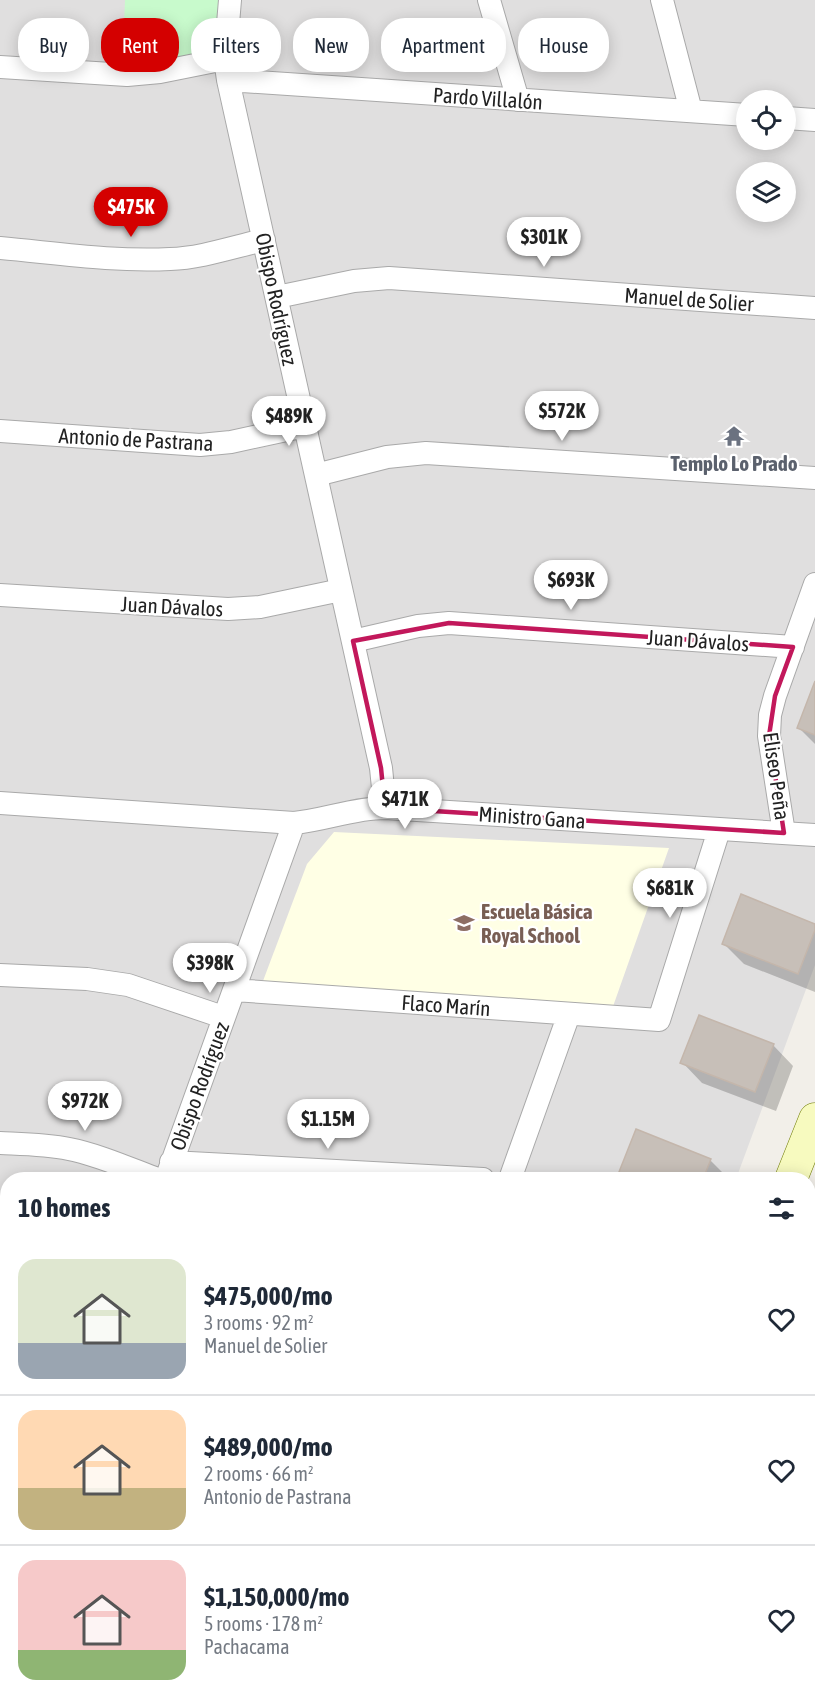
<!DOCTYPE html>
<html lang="en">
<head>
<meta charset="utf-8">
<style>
	body { margin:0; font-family:"Asap Condensed",sans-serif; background:#f2f2f3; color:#1f2937; height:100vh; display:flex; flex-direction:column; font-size:22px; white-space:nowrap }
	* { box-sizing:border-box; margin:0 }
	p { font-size:20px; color:#747a83 }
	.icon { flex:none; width:33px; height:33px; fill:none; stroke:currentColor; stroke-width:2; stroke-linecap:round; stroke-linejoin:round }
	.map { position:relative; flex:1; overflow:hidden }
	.panel { position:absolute; left:0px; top:1172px; width:816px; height:536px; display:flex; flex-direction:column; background:#fff; border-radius:24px 24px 0 0; box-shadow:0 3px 15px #0003 }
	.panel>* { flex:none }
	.top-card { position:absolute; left:18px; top:18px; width:780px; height:54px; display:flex; gap:12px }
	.tools { position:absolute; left:736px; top:90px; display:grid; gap:12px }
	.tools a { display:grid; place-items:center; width:60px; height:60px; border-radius:50%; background:#fff; box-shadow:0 3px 15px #0003; font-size:30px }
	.price { position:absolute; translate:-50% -51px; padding:0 14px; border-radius:21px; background:#fff; color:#222; font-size:20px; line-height:39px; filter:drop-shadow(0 2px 3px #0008) }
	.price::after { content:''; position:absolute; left:50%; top:36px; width:18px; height:14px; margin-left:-9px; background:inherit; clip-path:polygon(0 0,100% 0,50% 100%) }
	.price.current { background:#d40000; color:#fff }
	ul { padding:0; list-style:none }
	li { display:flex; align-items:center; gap:18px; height:150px; padding:0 18px }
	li+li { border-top:2px solid #e0e1e3 }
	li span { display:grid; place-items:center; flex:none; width:168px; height:120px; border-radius:18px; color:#555 }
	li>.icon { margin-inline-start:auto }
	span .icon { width:72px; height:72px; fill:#fffc; stroke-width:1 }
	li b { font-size:26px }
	h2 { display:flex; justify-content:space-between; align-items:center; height:72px; padding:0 18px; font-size:26px }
	.chip { padding:0 21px; border-radius:24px; background:#fff; box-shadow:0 3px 15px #0003; font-size:21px; line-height:54px }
	.chip.current { background:#d40000; color:#fff }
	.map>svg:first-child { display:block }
	.residential { fill:#e0dfdf; fill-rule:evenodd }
	.industrial { fill:#ebdbe8 }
	.education { fill:#ffffe5 }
	.park { fill:#c8facc }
	.pitch { fill:#88e0be }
	.shadow { fill:#0003 }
	.building { fill:#c7bfb8; stroke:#c4b6ab; stroke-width:1.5 }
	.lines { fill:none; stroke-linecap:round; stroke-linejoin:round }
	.service-casing { stroke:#a9a9a9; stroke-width:14 }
	.minor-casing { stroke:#a9a9a9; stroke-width:24 }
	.secondary-casing { stroke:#707d05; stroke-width:33 }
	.service { stroke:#fff; stroke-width:12 }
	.minor { stroke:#fff; stroke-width:22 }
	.secondary { stroke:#f7fabf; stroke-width:32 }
	.marked { fill:none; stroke:#c2185b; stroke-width:4.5; stroke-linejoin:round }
	.labels { text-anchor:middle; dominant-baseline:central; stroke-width:4.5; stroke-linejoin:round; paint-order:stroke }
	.street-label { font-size:21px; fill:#222; stroke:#fff }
	.worship-label { font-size:21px; font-weight:bold; fill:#5b616d; stroke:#fff }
	.education-label { font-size:21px; font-weight:bold; fill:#785e54; stroke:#fff; text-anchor:start }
</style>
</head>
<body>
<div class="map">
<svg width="815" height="1706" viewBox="0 0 815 1706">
	<rect width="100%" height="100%" fill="#f2efe9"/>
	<!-- residential -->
	<path class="residential" d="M 0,0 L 815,0 L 815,965 L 736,1179 L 8,1179 L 8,1700 L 387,1700 L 380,1706 L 0,1706 ZM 747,100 L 786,100 L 786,140 L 747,140 ZM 747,172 L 786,172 L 786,212 L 747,212 Z"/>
	<!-- industrial -->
	<path class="industrial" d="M 815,1269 L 815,1444 L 809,1442 L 808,1284 Z"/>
	<!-- education -->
	<path class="education" d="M 334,832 L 669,848 L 611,1012 L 263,981 L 307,864 Z"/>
	<!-- park -->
	<path class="park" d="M 125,0 L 218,0 L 218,62 L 123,50 Z
		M 513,1700 L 571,1700 L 568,1706 L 509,1706 Z"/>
	<!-- pitch -->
	<path class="pitch" d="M 259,1700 L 320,1700 L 318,1706 L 256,1706 Z"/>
	<!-- shadow -->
	<path class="shadow" d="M 815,685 L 815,744 L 799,728 Z
		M 815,925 L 815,992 L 744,964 L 723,943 Z
		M 773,1045 L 793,1066 L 776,1111 L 702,1083 L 682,1062 Z
		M 710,1160 L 729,1179 L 621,1179 L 619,1177 Z
		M 808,1449 L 815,1451 L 814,1706 L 697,1706 L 699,1700 L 808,1700 Z"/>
	<!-- building -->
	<path class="building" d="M 815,681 L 815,735 L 797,728 Z
		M 741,894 L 815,924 L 815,930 L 798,974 L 722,944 Z
		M 699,1015 L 774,1044 L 755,1092 L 680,1063 Z
		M 636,1129 L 711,1159 L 703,1179 L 622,1179 L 617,1177 Z
		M 808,1448 L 815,1450 L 815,1608 L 813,1614 L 815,1615 L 815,1651 L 808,1648 Z
		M 698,1700 L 774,1700 L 758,1706 L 696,1706 Z"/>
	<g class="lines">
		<!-- service casing -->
		<g class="service-casing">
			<path id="service" d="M 808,1273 L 815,1276
				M 801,1706 L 815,1701"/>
		</g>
		<!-- minor casing -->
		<g class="minor-casing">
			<path id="minor" d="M 230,0 L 225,59 L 228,80 L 381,768 L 385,808
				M 489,0 L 518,100
				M 662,0 L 691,111
				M 0,67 L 127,75 L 160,72 L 225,59
				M 228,80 L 747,115
				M 786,118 L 815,120
				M 0,248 C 56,253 114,262 170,259 C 201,258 233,247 264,240
				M 277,297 L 354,281 L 389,278 L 815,308
				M 0,431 L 200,445 L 231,442 L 305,426
				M 316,475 L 387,457 L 426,453 L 815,478
				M 0,595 L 228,609 L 260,607 L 341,590
				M 353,641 L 418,626 L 449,623 L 793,647
				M 0,803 L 294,823 C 325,820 354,808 385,808 L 815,835
				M 784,833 L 769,736 L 770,715 L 775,696 L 815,584
				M 0,975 L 87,979 L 128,985 L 223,1017
				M 234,990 L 659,1020 L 719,830
				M 0,1143 C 23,1144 46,1144 69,1149 C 99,1155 128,1168 157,1179
				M 171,1162 L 483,1179
				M 166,1179 L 294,823
				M 510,1179 L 569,1014
				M 0,1314 L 8,1315
				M 0,1493 L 8,1496
				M 0,1642 L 8,1621
				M 237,1706 L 239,1700"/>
		</g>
		<!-- secondary casing -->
		<g class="secondary-casing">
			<path id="secondary" d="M 791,1179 L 815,1119
				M 808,1252 L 815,1236
				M 412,1706 L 420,1700
				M 494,1706 L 498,1700
				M 585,1706 L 589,1700"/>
		</g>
		<!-- service -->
		<use href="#service" class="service"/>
		<!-- minor -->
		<use href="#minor" class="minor"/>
		<!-- secondary -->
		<use href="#secondary" class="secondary"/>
	</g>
	<!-- marked area -->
	<path class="marked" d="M 449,623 L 793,647 L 775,696 L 769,736 L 784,833 L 385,808 L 381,768 L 353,641 Z"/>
	<!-- icons -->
	<defs>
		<g id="temple-bare" transform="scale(1.62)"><path d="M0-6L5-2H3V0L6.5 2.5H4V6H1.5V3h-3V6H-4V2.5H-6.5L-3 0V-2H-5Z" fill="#6b7280" stroke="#fff" stroke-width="2.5" paint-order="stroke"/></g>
		<g id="school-bare" transform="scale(1.62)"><path d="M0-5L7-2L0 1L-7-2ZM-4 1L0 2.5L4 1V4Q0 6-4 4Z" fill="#8d6e63" stroke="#fff" stroke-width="2.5" paint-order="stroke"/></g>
	</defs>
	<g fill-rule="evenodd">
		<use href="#temple-bare" x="734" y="436"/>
		<use href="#school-bare" x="464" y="923"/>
	</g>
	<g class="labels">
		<!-- street labels -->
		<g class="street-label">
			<text transform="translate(488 98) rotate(4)">Pardo Villalón</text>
			<text transform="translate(277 299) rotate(78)">Obispo Rodríguez</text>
			<text transform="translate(689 299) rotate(4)">Manuel de Solier</text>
			<text transform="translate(136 439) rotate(3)">Antonio de Pastrana</text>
			<text transform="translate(172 606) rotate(3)">Juan Dávalos</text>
			<text transform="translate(698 640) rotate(4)">Juan Dávalos</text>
			<text transform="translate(777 776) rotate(82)">Eliseo Peña</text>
			<text transform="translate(532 817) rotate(4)">Ministro Gana</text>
			<text transform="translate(446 1005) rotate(4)">Flaco Marín</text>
			<text transform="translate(199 1086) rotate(-70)">Obispo Rodríguez</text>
		</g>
		<!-- worship labels -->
		<g class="worship-label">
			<text x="734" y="463">Templo Lo Prado</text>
		</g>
		<!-- education labels -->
		<g class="education-label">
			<text x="481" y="911">Escuela Básica<tspan x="481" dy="24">Royal School</tspan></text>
		</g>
	</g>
</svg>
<div class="tools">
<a><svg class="icon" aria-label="locate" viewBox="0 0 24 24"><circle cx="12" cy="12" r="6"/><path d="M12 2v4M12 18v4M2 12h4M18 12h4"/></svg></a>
<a><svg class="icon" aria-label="layers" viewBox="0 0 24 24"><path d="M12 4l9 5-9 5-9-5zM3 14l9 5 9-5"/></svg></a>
</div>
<b class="price current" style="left:131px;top:238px">$475K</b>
<b class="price" style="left:544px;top:268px">$301K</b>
<b class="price" style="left:562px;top:442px">$572K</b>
<b class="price" style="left:289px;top:447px">$489K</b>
<b class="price" style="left:571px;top:611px">$693K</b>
<b class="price" style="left:405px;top:830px">$471K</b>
<b class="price" style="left:670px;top:919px">$681K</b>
<b class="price" style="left:210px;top:994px">$398K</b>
<b class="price" style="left:85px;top:1132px">$972K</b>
<b class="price" style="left:328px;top:1150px">$1.15M</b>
<div class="top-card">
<a class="chip">Buy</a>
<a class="chip current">Rent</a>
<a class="chip">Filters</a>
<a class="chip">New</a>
<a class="chip">Apartment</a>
<a class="chip">House</a>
</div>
<section class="panel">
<h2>10 homes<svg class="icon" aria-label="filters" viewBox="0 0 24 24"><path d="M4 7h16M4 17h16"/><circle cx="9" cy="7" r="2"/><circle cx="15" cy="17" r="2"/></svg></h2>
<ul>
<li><span style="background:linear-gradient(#dfe7d0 70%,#9aa5b1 0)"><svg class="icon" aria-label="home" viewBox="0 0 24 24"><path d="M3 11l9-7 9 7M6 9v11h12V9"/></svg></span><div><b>$475,000/mo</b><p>3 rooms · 92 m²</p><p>Manuel de Solier</p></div><svg class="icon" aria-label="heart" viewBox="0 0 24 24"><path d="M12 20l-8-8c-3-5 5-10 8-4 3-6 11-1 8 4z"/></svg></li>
<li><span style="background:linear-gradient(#ffd9b3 65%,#c2b280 0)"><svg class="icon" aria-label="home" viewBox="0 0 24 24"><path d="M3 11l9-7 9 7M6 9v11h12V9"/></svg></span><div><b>$489,000/mo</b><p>2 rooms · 66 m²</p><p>Antonio de Pastrana</p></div><svg class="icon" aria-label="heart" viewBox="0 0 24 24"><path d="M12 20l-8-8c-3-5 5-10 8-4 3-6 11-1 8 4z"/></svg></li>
<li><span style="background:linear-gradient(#f6c9c9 75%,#8fb573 0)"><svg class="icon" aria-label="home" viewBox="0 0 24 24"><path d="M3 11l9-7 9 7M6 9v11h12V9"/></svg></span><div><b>$1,150,000/mo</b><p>5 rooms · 178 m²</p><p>Pachacama</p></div><svg class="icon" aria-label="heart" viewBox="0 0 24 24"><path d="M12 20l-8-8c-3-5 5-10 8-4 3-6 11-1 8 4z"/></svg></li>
</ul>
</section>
</div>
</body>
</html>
